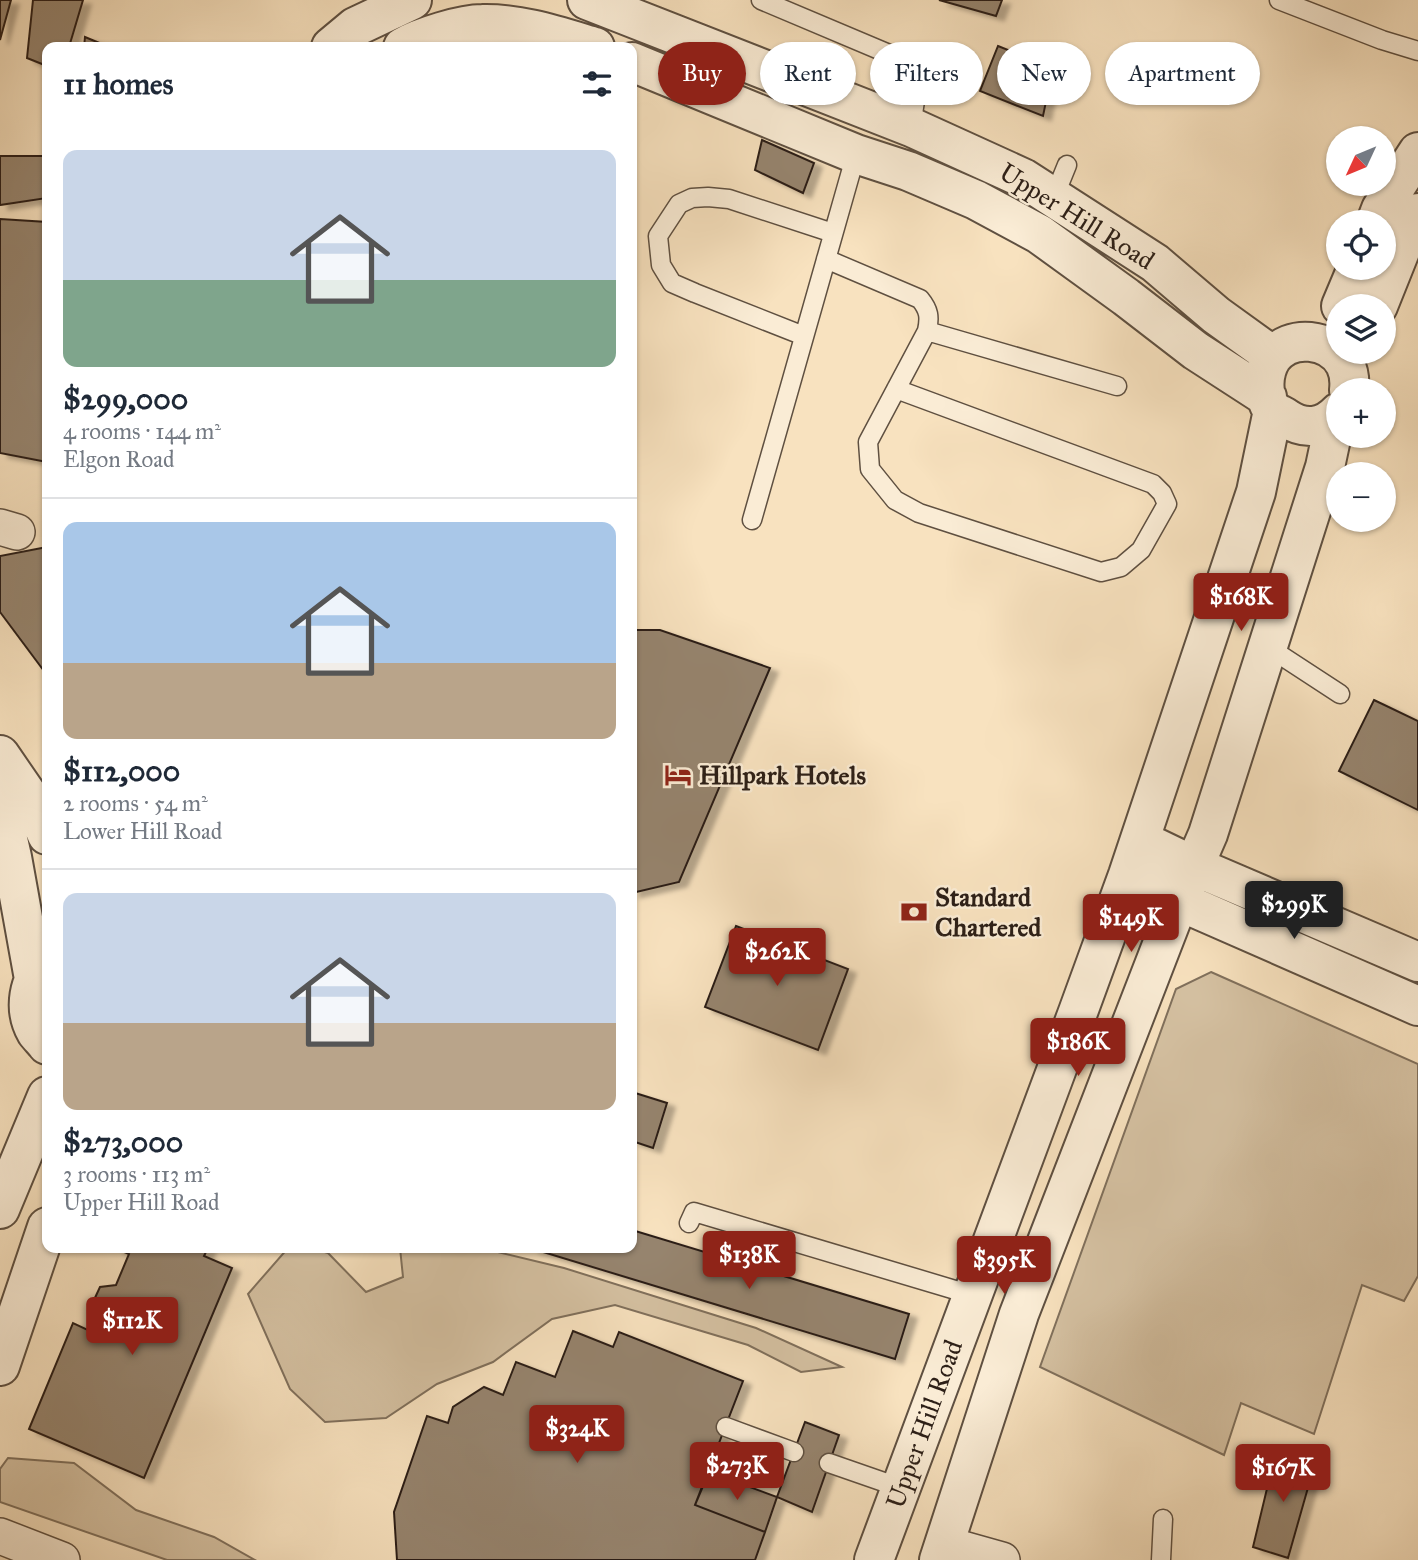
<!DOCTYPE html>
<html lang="en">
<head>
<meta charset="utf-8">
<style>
	body { margin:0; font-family:"IM FELL Great Primer",serif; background:#f6f6f7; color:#1f2937; height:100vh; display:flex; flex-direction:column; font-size:26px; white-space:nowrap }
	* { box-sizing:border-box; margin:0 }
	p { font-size:23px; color:#747a83 }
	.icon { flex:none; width:38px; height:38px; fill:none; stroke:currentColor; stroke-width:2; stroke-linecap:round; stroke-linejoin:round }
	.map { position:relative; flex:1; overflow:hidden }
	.sheet { position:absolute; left:42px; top:42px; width:595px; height:1211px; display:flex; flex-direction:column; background:#fff; border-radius:14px; box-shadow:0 2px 5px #0004 }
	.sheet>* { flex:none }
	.guide { position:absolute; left:658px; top:42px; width:654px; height:63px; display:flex; gap:14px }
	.needle { width:46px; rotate:226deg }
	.fabs { position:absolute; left:1326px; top:126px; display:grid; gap:14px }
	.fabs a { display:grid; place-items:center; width:70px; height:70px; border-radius:50%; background:#fff; box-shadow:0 2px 5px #0004; font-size:35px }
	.price { position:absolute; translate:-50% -60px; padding:0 16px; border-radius:7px; background:#8f2418; color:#fff; font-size:23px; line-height:46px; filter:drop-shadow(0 2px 4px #0008) }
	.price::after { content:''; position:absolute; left:50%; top:42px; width:21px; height:16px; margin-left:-10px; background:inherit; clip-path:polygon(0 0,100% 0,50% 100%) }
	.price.active { background:#222; color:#fff }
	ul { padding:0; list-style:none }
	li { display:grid; align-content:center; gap:14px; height:371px; padding:0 21px }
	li+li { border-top:2px solid #e0e1e3 }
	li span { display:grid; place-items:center; height:217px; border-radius:14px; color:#555 }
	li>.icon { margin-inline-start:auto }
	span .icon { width:126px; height:126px; fill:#fffc; stroke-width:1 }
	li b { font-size:30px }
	h2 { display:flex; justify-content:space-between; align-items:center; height:84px; padding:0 21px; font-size:30px }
	.tag { padding:0 24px; border-radius:32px; background:#fff; box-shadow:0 2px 5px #0004; font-size:24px; line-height:63px }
	.tag.active { background:#8f2418; color:#fff }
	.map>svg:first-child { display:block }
	.green { fill:#d5c1a2; stroke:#80705c; stroke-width:2 }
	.building { fill:#96846e; stroke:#2c1f17; stroke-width:2; filter:url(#shadow) }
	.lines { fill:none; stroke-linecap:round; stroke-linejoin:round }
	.service-casing { stroke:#5f5041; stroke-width:21 }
	.minor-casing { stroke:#5f5041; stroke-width:38 }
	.tertiary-casing { stroke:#5f5041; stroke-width:42 }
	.service { stroke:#faecd5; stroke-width:18 }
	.minor { stroke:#faecd5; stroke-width:35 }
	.tertiary { stroke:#faecd5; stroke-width:38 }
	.labels { text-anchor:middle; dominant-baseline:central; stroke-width:5; stroke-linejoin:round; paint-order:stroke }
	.street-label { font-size:26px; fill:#2c1f17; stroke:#faecd5 }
	.poi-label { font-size:26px; font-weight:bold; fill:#2c1f17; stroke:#faecd5; text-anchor:start }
</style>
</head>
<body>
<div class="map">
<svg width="1418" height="1560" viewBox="0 0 1418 1560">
	<defs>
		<filter id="shadow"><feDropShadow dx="8" dy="4.5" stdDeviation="2" flood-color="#0004"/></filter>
	</defs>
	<rect width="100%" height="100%" fill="#f8e2bf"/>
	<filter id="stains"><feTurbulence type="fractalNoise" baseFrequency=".00286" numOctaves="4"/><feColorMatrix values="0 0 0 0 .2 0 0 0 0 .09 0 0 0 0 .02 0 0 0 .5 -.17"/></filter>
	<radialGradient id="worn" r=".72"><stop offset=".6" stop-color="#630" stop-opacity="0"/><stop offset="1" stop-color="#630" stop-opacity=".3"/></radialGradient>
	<!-- green -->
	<path class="green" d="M 1211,972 L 1418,1064 L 1418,1276 L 1404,1301 L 1362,1285 L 1314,1434 L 1241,1403 L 1224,1455 L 1040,1367 L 1176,989 Z
		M 288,1248 L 311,1248 L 328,1253 L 366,1292 L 403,1277 L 400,1248 L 481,1248 L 564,1268 L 756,1328 L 842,1367 L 801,1372 L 748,1345 L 615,1305 L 552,1319 L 493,1362 L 437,1384 L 386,1418 L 325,1422 L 290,1389 L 248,1294 Z
		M 8,1458 L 74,1463 L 136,1510 L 214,1537 L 255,1560 L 167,1560 L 0,1502 L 0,1469 Z"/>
	<!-- building -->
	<path class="building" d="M 0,0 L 11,0 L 0,40 Z
		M 33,0 L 83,0 L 69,47 L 47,47 L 47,66 L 27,58 Z
		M 939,0 L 1002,0 L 996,16 Z
		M 85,37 L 109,47 L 84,47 Z
		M 998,46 L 1053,68 L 1043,116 L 980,91 Z
		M 762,140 L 814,163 L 803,193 L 755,170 Z
		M 0,156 L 47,156 L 47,198 L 0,205 Z
		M 0,219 L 47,222 L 47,462 L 0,453 Z
		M 47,547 L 47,675 L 0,612 L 0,556 Z
		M 632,630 L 660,630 L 770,668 L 679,882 L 632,893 Z
		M 1374,700 L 1418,721 L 1418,810 L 1339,771 Z
		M 736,926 L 848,969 L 818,1050 L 705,1007 Z
		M 632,1092 L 667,1103 L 653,1148 L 632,1141 Z
		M 632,1230 L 909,1314 L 895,1359 L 530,1248 L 632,1248 Z
		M 115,1248 L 208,1248 L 204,1256 L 232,1268 L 144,1478 L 29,1429 L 73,1323 L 94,1333 L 103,1312 L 94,1300 L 100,1287 L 116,1285 L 129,1254 Z
		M 573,1331 L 613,1347 L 619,1332 L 743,1381 L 695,1505 L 765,1532 L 755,1560 L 397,1560 L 394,1512 L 427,1416 L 448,1423 L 453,1407 L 484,1387 L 503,1395 L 516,1362 L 555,1377 Z
		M 805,1422 L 839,1435 L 812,1512 L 777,1497 Z
		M 1276,1451 L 1315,1463 L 1288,1558 L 1253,1547 Z
		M 709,1472 L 777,1497 L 765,1532 L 695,1505 Z"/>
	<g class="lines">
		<!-- service casing -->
		<g class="service-casing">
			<path id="service" d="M 761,0 L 889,54 L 908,67 L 917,88 L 911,127
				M 1279,0 L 1382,40 L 1418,51
				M 1054,197 L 1067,165
				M 826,259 L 920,299 C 929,310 930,317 927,331 L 868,442 L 870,469 L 895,500 L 919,513 L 1101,572 L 1121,567 L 1141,550 L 1167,504 L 1162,493 L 1153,484 L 896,389
				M 927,331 L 1117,386
				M 804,336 L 695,293 L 672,283 L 661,265 L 658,236 L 679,204 L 692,198 L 708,197 L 729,199 L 833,233
				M 752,520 L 856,154
				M 1268,647 L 1340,694
				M 689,1223 L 694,1212 L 972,1295
				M 726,1427 L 794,1452
				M 829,1463 L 901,1488
				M 1161,1560 L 1163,1519"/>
		</g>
		<!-- minor casing -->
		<g class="minor-casing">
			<path id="minor" d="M 0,527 L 17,532
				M 0,1536 L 62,1560
				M 945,1544 L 1002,1560"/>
		</g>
		<!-- tertiary casing -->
		<g class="tertiary-casing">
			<path id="tertiary" d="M 587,0 L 911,127 L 1023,178 L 1155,263 L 1216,315 L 1273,356
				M 331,47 L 355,27 L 412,0
				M 403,47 C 421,37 461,24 482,24 C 520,23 558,36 595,47
				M 632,62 L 856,154 L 908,171 L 976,200 L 1039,234 L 1126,297 L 1196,351 L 1267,397
				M 1376,222 L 1381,209 L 1418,152
				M 1341,306 L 1357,268
				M 1378,306 L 1410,226 L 1418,213
				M 1339,412 C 1323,429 1304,430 1286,418 C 1282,415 1275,413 1272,409 C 1261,395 1263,372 1272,358 C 1290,333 1331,338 1345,364 C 1349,372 1350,381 1349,390
				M 0,755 L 33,803 L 47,835
				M 0,803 L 12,857 L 34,979
				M 1140,840 L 1194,866 L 1418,962
				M 1128,875 L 1179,901 L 1418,1006
				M 47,962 C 28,980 23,1009 36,1032 C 39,1036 44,1041 47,1045
				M 0,1209 L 47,1096
				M 0,1366 L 47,1227
				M 874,1560 L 1078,1012 L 1128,875 L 1256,492 L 1273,410
				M 939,1560 L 1019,1314 L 1179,901 L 1208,834 L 1325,467 L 1336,415"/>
		</g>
		<!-- service -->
		<use href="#service" class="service"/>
		<!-- minor -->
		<use href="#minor" class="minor"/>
		<!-- tertiary -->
		<use href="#tertiary" class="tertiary"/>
	</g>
	<!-- icons -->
	<defs>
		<g id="hotel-bare" transform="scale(2.1)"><path d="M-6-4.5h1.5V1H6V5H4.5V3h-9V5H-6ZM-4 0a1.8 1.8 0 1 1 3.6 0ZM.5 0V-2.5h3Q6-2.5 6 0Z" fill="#8f2418" stroke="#faecd5" stroke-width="2.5" paint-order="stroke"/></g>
		<g id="bank-bare" transform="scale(2.1)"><path d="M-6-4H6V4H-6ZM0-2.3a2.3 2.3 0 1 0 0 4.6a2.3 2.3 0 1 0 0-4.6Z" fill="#8f2418" stroke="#faecd5" stroke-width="2.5" paint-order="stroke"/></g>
	</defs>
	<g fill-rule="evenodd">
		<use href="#hotel-bare" x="678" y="775"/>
		<use href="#bank-bare" x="914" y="912"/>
	</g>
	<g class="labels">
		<!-- street labels -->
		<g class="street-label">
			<text transform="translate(1077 216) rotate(32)">Upper Hill Road</text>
			<text transform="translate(924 1424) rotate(-70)">Upper Hill Road</text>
		</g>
		<!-- poi labels -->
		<g class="poi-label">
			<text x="699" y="775">Hillpark Hotels</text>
			<text x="935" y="897">Standard<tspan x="935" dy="30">Chartered</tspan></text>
		</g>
	</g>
	<rect width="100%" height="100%" filter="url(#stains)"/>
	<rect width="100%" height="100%" fill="url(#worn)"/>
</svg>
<div class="fabs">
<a><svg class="needle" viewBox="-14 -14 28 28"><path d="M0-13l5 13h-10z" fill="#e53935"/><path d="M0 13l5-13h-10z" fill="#747a83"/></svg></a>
<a><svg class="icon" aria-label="locate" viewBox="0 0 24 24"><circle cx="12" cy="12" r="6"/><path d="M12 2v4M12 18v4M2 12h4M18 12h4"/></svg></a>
<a><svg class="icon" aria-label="layers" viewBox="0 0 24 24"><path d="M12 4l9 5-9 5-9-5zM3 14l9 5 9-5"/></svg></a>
<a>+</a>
<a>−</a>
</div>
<b class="price" style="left:1241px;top:633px">$168K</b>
<b class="price active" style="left:1294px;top:941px">$299K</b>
<b class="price" style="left:1131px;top:954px">$149K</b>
<b class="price" style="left:777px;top:988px">$262K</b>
<b class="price" style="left:1078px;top:1078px">$186K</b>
<b class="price" style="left:749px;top:1291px">$138K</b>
<b class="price" style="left:1004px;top:1296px">$395K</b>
<b class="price" style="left:132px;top:1357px">$112K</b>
<b class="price" style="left:577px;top:1465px">$324K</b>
<b class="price" style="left:737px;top:1502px">$273K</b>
<b class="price" style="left:1283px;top:1504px">$167K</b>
<div class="guide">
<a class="tag active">Buy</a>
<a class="tag">Rent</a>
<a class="tag">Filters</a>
<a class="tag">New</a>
<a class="tag">Apartment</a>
</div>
<section class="sheet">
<h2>11 homes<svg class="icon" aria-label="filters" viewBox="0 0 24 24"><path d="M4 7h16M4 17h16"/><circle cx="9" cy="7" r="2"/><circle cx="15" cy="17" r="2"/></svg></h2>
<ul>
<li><span style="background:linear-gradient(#c9d6e8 60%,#7fa58c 0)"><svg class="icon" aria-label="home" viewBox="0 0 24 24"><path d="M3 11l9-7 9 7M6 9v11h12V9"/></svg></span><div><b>$299,000</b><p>4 rooms · 144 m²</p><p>Elgon Road</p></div></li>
<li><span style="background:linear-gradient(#a9c7e8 65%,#b9a48a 0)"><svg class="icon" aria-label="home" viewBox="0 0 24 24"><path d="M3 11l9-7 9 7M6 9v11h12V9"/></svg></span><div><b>$112,000</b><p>2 rooms · 54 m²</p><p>Lower Hill Road</p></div></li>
<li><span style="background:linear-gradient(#c9d6e8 60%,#b9a48a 0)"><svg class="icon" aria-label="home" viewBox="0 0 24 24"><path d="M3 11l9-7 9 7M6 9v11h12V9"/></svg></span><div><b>$273,000</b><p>3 rooms · 113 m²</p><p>Upper Hill Road</p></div></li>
</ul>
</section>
</div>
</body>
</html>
